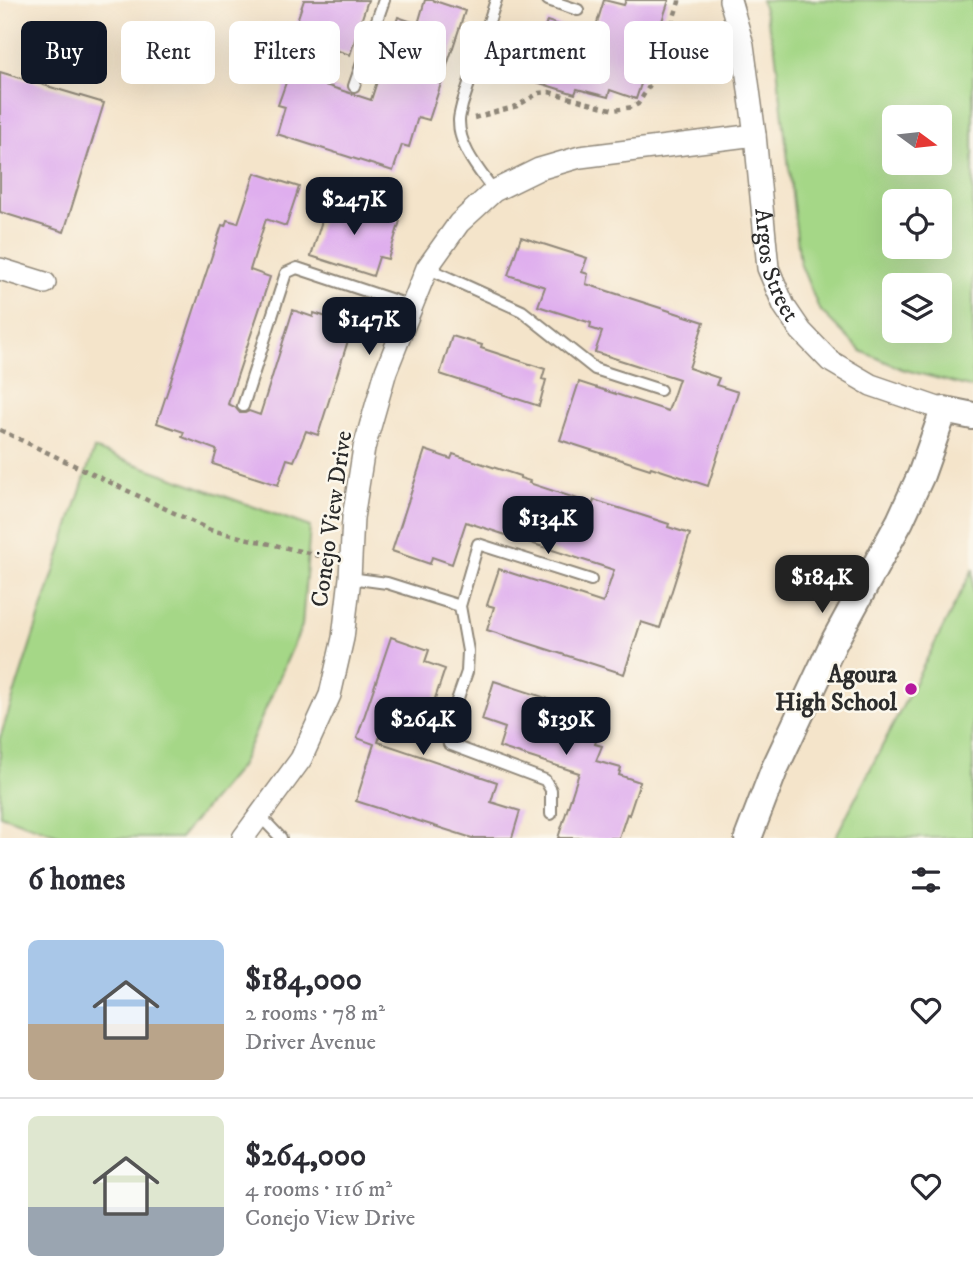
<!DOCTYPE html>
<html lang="en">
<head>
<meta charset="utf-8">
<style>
	body { margin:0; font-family:"IM FELL DW Pica",serif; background:#f7f7f7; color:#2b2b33; height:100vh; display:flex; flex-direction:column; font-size:26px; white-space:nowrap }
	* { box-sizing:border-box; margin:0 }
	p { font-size:23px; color:#7c7c81 }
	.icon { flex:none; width:38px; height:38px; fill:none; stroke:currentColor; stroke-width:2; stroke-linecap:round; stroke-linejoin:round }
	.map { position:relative; height:838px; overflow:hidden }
	.side { display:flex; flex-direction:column; background:#fff; flex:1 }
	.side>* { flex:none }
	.guide { position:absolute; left:21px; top:21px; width:931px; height:63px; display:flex; gap:14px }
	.needle { width:46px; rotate:105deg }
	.fabs { position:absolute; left:882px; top:105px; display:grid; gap:14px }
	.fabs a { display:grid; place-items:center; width:70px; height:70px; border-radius:10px; background:#fff; box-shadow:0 7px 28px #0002; font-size:35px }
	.price { position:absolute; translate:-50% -60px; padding:0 16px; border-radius:14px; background:#111827; color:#fff; font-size:23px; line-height:46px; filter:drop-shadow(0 2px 4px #0008) }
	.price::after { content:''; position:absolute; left:50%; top:42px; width:21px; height:16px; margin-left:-10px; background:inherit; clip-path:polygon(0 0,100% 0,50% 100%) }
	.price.on { background:#222; color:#fff }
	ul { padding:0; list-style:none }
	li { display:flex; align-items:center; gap:21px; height:175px; padding:0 28px }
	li+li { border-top:2px solid #e1e1e2 }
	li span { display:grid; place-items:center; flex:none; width:196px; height:140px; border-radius:10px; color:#555 }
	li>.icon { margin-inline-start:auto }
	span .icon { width:84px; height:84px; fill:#fffc; stroke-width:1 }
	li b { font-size:30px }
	h2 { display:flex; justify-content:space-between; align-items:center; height:84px; padding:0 28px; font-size:30px }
	.pill { padding:0 24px; border-radius:10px; background:#fff; box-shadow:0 7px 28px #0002; font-size:24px; line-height:63px }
	.pill.on { background:#111827; color:#fff }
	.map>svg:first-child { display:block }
	.green { fill:#a5d787; stroke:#688159; stroke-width:2; fill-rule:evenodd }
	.building { fill:#dfaeee }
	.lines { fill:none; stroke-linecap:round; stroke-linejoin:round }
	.service-casing { stroke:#90887a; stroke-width:14 }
	.minor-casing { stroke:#90887a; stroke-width:24 }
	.tertiary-casing { stroke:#90887a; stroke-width:30 }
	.path { stroke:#90887a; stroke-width:4.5; stroke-dasharray:5 5; stroke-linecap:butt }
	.service { stroke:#fff; stroke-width:10 }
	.minor { stroke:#fff; stroke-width:21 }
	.tertiary { stroke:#fff; stroke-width:26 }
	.poi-dot { fill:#b5179e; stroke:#fbf7ec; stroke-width:2.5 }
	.labels { text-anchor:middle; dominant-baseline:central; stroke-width:5; stroke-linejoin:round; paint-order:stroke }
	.street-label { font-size:24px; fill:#2b2b2b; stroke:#fbf7ec }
	.poi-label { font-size:24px; font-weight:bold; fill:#2b2b2b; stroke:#fbf7ec; text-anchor:end }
</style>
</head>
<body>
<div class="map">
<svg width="973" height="838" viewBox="0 0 973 838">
	<rect width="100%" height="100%" fill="#fbf7ec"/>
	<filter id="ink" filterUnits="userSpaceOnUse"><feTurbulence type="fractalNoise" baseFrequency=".0143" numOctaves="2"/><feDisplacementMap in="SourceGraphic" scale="14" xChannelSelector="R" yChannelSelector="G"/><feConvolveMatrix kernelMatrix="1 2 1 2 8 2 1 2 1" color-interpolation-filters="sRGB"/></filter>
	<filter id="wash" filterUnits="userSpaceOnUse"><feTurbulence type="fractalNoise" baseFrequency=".00686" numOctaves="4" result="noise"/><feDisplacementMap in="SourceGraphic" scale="28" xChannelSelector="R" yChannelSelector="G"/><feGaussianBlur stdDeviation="1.57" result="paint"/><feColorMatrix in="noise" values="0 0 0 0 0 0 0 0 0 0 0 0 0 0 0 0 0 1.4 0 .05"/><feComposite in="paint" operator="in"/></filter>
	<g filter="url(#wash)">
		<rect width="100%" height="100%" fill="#f4e4ca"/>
		<!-- green -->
		<path class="green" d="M 761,0 L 973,0 L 973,388 L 902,369 L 861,351 L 819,309 L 800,263 L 775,49 ZM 894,117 L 940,117 L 940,163 L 894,163 ZM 894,201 L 940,201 L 940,247 L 894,247 ZM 894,285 L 940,285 L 940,331 L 894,331 Z
			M 94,449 L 310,527 L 302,626 L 240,767 L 180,838 L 66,838 L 0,815 L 0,738 Z
			M 973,569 L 973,838 L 835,838 Z"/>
		<g id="blocks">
			<!-- building -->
			<path class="building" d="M 304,0 L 368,0 L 350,55 L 330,48 L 319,83 L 371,100 L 398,17 L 418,24 L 425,0 L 432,0 L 465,11 L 429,120 L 418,117 L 409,147 L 402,145 L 393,171 L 277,134 L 285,107 L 278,105 L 289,74 L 280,71 Z
				M 604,0 L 624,5 L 626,0 L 669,0 L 636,99 L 610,90 L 608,97 L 577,89 L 575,94 L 517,76 L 529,38 L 540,42 L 547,21 L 593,36 Z
				M 0,72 L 104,103 L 64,232 L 0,212 Z
				M 255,173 L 299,187 L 286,226 L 266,219 L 250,270 L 270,277 L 228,404 L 235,407 L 240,413 L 245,413 L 249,411 L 260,415 L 293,310 L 313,317 L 314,313 L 353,325 L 318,435 L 306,431 L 294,461 L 287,459 L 278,485 L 213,464 L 217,450 L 182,437 L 184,432 L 157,423 L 222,225 L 225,226 L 227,220 L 238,223 Z
				M 329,198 L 400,221 L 388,259 L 379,257 L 373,276 L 311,256 Z
				M 521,237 L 587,258 L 582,272 L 588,274 L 586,284 L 704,322 L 689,368 L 719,378 L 716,385 L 738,392 L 708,486 L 651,467 L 650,469 L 560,440 L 579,382 L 668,411 L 679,379 L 595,352 L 602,332 L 590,328 L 591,323 L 538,306 L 545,287 L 508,275 Z
				M 452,336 L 482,345 L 481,348 L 545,369 L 542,379 L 546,380 L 539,406 L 440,374 Z
				M 425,450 L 451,459 L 453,454 L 520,476 L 520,478 L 530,481 L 529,483 L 593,504 L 594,500 L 669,524 L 668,527 L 690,534 L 660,628 L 641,622 L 624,674 L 487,630 L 494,607 L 487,605 L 499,569 L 603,603 L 614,570 L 466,522 L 452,564 L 432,557 L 430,564 L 392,551 Z
				M 391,637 L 429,650 L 425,662 L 445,669 L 426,725 L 388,714 L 378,742 L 497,782 L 491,802 L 520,811 L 512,838 L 472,838 L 356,801 L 374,744 L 357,738 Z
				M 494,681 L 604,717 L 595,744 L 602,746 L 596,761 L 621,768 L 619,775 L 640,782 L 629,815 L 627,814 L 619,838 L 558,838 L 579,773 L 499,747 L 505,728 L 482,720 Z"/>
		</g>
	</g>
	<g filter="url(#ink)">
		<use href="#blocks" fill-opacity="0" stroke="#90887a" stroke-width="2"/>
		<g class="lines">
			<!-- service casing -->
			<g class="service-casing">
				<path id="service" d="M 548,0 L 578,10
					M 354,86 L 384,0
					M 494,191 C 479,170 459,148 459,121 C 459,116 461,110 462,105 L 496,0
					M 427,268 L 522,311 L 595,369 L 660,390
					M 243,406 L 286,273 L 297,268 L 411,306
					M 350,578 L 387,583 L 460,606 L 468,651 L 467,672 L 446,732 L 449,744 L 545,780 L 551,790 L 551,814
					M 460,606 L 478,544 L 591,580
					M 260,816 L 281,838"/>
			</g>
			<!-- minor casing -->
			<g class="minor-casing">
				<g id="minor">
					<path id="s1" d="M 730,0 L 743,45 L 755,135 L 768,268 L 784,306 L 801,331 L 830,361 L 871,385 L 944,410"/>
					<path d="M 0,269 L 45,283"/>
					<path d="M 243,838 L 301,759 L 330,695 L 343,638 L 350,578 L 353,518 L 364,448 L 386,371 L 427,268 L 459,223 L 494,191 L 539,169 L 580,157 L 755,135"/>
				</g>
			</g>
			<!-- tertiary casing -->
			<g class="tertiary-casing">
				<path id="tertiary" d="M 748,838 L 774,770 L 834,642 L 900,521 L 921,475 L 944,410 L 973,416"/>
			</g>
			<!-- path -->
			<path class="path" d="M 474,118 L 517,106 L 539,93 L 549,92 L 614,110 L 633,107 L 638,104 L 653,80 L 679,2 L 679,0
				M 0,430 L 210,530 L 313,554 L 333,561"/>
			<!-- service -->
			<use href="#service" class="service"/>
			<!-- minor -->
			<use href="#minor" class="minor"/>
			<!-- tertiary -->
			<use href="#tertiary" class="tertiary"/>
		</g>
	</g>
	<!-- markers -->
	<circle class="poi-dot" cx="911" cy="689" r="7"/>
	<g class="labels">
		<!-- street labels -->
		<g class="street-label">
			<text stroke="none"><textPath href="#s1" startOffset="270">Argos Street</textPath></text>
			<text transform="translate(332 519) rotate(-82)">Conejo View Drive</text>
		</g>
		<!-- poi labels -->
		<g class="poi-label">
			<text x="897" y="675">Agoura<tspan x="897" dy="28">High School</tspan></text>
		</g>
	</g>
</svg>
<div class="fabs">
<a><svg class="needle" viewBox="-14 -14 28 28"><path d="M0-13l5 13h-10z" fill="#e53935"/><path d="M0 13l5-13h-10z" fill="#7c7c81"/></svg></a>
<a><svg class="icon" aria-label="locate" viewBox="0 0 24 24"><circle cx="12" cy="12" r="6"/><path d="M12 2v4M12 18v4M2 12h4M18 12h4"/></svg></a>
<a><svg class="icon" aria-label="layers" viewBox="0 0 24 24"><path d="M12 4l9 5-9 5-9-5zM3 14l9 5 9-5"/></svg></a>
</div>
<b class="price" style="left:354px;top:237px">$247K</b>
<b class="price" style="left:369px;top:357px">$147K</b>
<b class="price" style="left:548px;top:556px">$134K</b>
<b class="price on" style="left:822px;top:615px">$184K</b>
<b class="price" style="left:423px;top:757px">$264K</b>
<b class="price" style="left:566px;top:757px">$139K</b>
<div class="guide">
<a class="pill on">Buy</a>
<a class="pill">Rent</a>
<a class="pill">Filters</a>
<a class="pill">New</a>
<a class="pill">Apartment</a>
<a class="pill">House</a>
</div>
</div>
<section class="side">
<h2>6 homes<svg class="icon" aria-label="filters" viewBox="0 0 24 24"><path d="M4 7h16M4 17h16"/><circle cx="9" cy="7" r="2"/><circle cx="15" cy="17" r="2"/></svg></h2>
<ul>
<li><span style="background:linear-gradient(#a9c7e8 60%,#b9a48a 0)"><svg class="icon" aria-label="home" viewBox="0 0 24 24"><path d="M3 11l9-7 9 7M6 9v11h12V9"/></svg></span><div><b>$184,000</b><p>2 rooms · 78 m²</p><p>Driver Avenue</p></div><svg class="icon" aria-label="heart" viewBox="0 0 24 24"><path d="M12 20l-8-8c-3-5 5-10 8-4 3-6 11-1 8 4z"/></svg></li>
<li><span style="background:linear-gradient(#dfe7d0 65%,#9aa5b1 0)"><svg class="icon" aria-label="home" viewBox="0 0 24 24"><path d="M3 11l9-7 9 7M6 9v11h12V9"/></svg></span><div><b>$264,000</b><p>4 rooms · 116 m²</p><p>Conejo View Drive</p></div><svg class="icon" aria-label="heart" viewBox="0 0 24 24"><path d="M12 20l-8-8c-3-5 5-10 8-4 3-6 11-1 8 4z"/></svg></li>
</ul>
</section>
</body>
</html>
